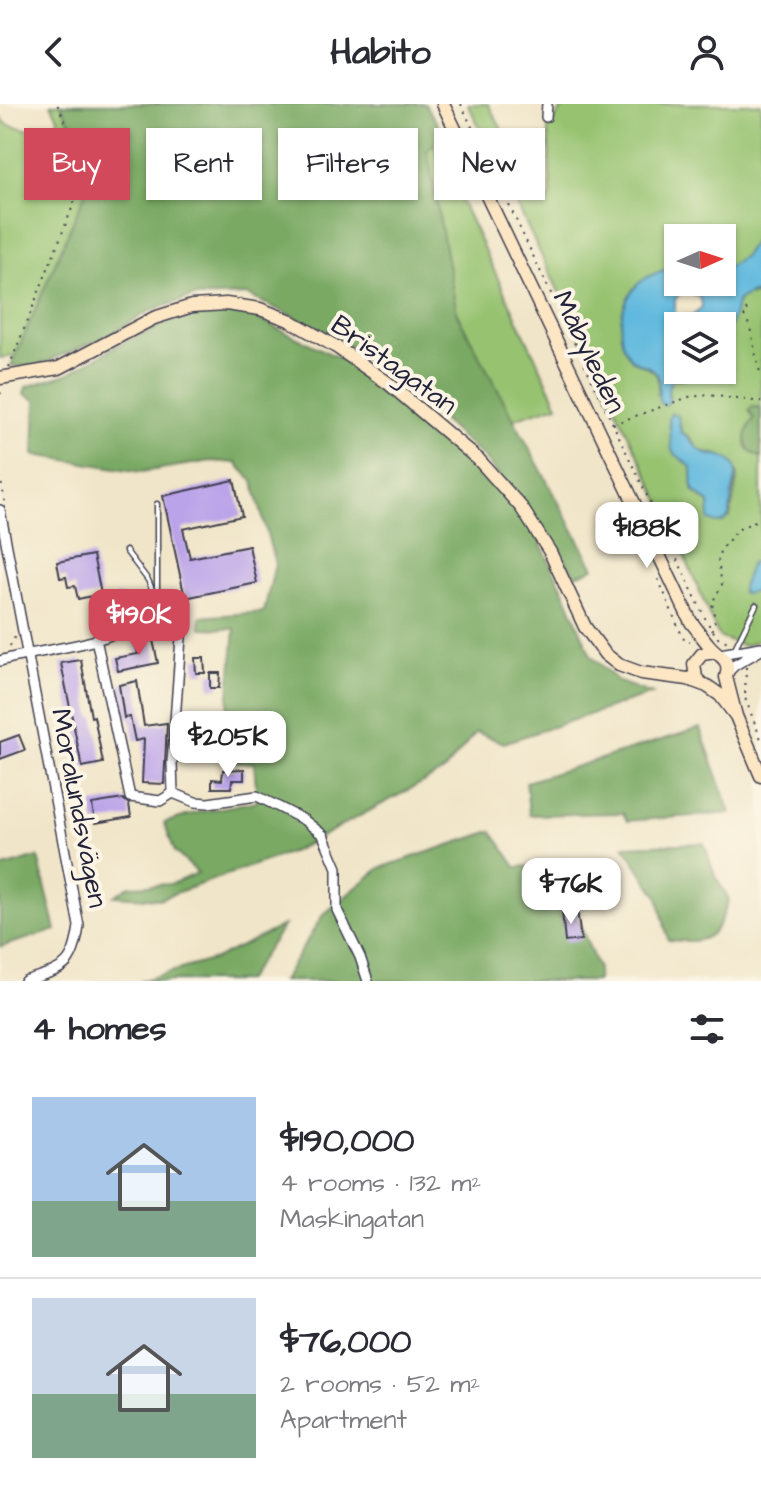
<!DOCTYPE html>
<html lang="en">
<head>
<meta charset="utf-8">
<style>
	body { margin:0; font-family:"Architects Daughter",sans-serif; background:#f2f2f3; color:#2b2b33; height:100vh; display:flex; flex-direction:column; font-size:30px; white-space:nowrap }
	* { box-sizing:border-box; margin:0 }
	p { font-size:26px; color:#7c7c81 }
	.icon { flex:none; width:44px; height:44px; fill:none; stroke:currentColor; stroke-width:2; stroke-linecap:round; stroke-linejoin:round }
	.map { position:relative; height:877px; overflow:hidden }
	.details { display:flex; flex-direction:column; background:#fff; flex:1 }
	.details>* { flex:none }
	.banner { position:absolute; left:24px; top:24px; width:714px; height:72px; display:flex; gap:16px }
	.needle { width:52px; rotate:87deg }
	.tools { position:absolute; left:664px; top:120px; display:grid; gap:16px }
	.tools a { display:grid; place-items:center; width:72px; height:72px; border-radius:0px; background:#fff; box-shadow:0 2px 6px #0004; font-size:40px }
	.price { position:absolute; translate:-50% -68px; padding:0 18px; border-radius:16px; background:#fff; color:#222; font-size:26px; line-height:52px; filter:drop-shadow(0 2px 4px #0008) }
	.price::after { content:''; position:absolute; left:50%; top:48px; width:24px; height:18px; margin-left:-12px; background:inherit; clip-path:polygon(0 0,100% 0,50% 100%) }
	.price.current { background:#d1495b; color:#fff }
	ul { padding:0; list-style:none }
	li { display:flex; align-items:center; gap:24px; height:200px; padding:0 32px }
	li+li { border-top:2px solid #e1e1e2 }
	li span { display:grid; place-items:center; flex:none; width:224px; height:160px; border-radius:0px; color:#555 }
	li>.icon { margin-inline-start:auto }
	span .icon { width:96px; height:96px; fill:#fffc; stroke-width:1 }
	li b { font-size:34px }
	h2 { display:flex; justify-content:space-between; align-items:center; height:96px; padding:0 32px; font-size:34px }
	.pill { padding:0 28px; border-radius:0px; background:#fff; box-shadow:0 2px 6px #0004; font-size:28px; line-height:72px }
	.pill.current { background:#d1495b; color:#fff }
	header { display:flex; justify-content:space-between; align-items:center; height:104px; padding:0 32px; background:#fff; font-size:36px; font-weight:700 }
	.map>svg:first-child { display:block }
	.green { fill:#97c371; stroke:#5c7256; stroke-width:2; fill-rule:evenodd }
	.forest { fill:#79a963; stroke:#4e664f; stroke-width:2 }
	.water { fill:#61b9de; stroke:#426e8c; stroke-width:2; fill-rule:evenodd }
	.building { fill:#baa3e9 }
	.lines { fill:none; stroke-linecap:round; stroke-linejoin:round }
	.lane-casing { stroke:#413f50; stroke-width:7 }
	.street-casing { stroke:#413f50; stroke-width:12 }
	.secondary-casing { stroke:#413f50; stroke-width:15 }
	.path { stroke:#413f50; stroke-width:2; stroke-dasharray:2 6; stroke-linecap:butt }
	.lane { stroke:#fff; stroke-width:4 }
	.street { stroke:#fff; stroke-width:9 }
	.secondary { stroke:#fce6c4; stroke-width:12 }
	.labels { text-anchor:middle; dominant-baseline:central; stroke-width:8; stroke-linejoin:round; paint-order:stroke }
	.street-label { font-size:28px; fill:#22223b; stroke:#fcf5e5 }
</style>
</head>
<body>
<header><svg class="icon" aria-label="back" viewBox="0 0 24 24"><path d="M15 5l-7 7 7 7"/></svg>Habito<svg class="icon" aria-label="person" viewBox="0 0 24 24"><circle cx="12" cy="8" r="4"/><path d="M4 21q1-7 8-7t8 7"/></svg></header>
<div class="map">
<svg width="761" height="877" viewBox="0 0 761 877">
	<rect width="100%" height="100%" fill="#fcf5e5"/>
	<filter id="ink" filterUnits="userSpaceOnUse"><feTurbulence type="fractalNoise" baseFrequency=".0125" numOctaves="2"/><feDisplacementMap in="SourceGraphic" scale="16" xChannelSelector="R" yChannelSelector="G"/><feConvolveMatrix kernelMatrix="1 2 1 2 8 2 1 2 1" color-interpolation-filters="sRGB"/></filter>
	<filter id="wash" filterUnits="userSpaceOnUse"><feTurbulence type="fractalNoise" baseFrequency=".006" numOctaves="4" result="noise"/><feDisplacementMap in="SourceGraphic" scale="32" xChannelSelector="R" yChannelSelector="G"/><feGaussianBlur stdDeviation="1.8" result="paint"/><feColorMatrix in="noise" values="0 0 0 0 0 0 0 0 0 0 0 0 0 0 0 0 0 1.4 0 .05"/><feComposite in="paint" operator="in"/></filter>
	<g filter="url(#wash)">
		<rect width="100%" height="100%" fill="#f0e5c8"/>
		<!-- green -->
		<path class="green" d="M 51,0 L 415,0 L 558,301 L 482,325 L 402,253 L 213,173 L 26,251 L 0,254 L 0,13 L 8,21 L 40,28 L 59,16 Z
			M 468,0 L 488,0 L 544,102 L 551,92 L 548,25 L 562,5 L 562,0 L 761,0 L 761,125 C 755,130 755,135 752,142 C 747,153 733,163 722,167 L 722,134 L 678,134 L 678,163 C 667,165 652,170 643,176 C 622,189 614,230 628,250 C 641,269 663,257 657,290 L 669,291 L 668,285 L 672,275 L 686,274 L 695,266 L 722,266 C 722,248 730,202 744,191 L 761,192 L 761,304 L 752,303 L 754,315 C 744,329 741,346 761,353 L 761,457 L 751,459 L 742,488 L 761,485 L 761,535 L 744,542 L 721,534 L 717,529 L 669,415 ZM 669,318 L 680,319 L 681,328 L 690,333 L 700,347 L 719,351 L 733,360 L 738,371 L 730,413 C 715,405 705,397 693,386 C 691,361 698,365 674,349 Z"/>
		<!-- forest -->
		<path class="forest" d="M 61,0 L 425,0 L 444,30 L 427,46 L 457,210 L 594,464 L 576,471 L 533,412 L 485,355 L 423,299 L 334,231 L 247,191 L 192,193 L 150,207 L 109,231 L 37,262 L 11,262 L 87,85 L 89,60 Z
			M 244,208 L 364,266 L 445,341 L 480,360 L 530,418 L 565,489 L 591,552 L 619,578 L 652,590 L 504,639 L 476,628 L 444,667 L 296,746 L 159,795 L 114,792 L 129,782 L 171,780 L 198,769 L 175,748 L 164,719 L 196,709 L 257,697 L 254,659 L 223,656 L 235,525 L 201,524 L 200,513 L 264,508 L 275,460 L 253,377 L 236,359 L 211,357 L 141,368 L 34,351 L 36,296 L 24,290 L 26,283 L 67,270 L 124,238 L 171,217 L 213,209 Z
			M 752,303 L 761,304 L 761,353 C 740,346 744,330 754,315 L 749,306 Z
			M 700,624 L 731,709 L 627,717 L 623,709 L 529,711 L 526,678 Z
			M 492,727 L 516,763 L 588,759 L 573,803 L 598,865 L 597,877 L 282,877 L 323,811 L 380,764 Z
			M 704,739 L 715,772 L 729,795 C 716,834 710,840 668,836 L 658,793 L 624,742 Z
			M 38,753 L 56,826 L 0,843 L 0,764 Z
			M 284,821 L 246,877 L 140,877 L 215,855 Z"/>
		<!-- water -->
		<path class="water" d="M 761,125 L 761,192 L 752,189 L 738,196 L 722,249 L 722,222 L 678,222 L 678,266 L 695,266 L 686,274 L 672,275 L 668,285 L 669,297 L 666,301 L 661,300 C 655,290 662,280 657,270 C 651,260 638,262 631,254 C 612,234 621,191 643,176 C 653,169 666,165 678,163 L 678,178 L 722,178 L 722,167 L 745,151 ZM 688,188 C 697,191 705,195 701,205 L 692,212 L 675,211 L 675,196 L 680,189 Z
			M 671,309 L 678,312 L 681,328 C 690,334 695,344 705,349 C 713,353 708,350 717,351 C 742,356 737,373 732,390 C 729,402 734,411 723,418 L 717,419 L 709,416 L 709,399 L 693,386 L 692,364 L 672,347 L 669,315 Z
			M 761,457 L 761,485 L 745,490 L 742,488 L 742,484 L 751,459 Z"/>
		<g id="blocks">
			<!-- building -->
			<path class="building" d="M 234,376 L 242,412 L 183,425 L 190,454 L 249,442 L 257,479 L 185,494 L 163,392 Z
				M 93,451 L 101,490 L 78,495 L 75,482 L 68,483 L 66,473 L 60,474 L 57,458 Z
				M 117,491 L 130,496 L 124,510 L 111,505 Z
				M 153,536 L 158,559 L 118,567 L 115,554 L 138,550 L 136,540 Z
				M 195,554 L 204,554 L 205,569 L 196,569 Z
				M 81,556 L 91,613 L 94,612 L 103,659 L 82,663 L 61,559 Z
				M 210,569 L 220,569 L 219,584 L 210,584 Z
				M 137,577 L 144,622 L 167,619 L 164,680 L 142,679 L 144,635 L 135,637 L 130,613 L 124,614 L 119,581 Z
				M 201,614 L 213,614 L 212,632 L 200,632 Z
				M 19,631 L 25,646 L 0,655 L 0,638 Z
				M 244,665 L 244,676 L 232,676 L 231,684 L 212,684 L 212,675 L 222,676 L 223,666 Z
				M 123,695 L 129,700 L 131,713 L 95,719 L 92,700 Z
				M 577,805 L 581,836 L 565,838 L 562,807 Z"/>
		</g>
	</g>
	<g filter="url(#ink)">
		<use href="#blocks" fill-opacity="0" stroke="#413f50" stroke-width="2"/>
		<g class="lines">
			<!-- lane casing -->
			<g class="lane-casing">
				<path id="lane" d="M 157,400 L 157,498
					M 126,447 L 148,476 L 156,495
					M 736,542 L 756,501"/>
			</g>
			<!-- street casing -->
			<g class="street-casing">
				<path id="street" d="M 546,13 L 547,0
					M 0,406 L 79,822 C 73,866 63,864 25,877
					M 96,535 L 130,693 L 160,697 L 173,689
					M 720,550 L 761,543
					M 0,557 C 40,545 99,543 134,519 C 142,514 149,505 157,498 L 173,513 L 181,533 L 172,659 L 173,689
					M 728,568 L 735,561 L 761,546
					M 173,689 L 195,698 L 208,699 L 257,692 L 304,716 L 323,731 L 337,764 L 337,806 L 360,853 L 368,877"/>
			</g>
			<!-- secondary casing -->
			<g class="secondary-casing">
				<path id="secondary" d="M 443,0 L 691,518 C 697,525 702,533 708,540 C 718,553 732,554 726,573 L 736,612 L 761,672
					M 0,274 L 59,264 L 154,214 L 192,202 L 226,200 L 260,205 L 289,216 L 338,244 L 388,279 L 479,356 L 521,403 L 550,448 L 585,523 L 605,550 L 619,561 L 641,569 L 688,575 L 707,582 L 720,591 L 736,612
					M 701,579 L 696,574 L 694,560 L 702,550 L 716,548"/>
			</g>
			<!-- path -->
			<path class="path" d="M 461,0 L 707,518 L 718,534 L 731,539
				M 747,205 L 743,210 C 755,226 753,251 761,270
				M 9,263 L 84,74 L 82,52 L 57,0
				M 0,290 L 4,284
				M 613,320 L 689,293 L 708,291 L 761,298
				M 0,372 L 5,398
				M 658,475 C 668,496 674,516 685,537 L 690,538
				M 712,526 L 715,516 L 712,499 L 722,481 L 718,457 L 720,447 L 737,426 L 761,414
				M 10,542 L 15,533
				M 746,563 L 745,594 L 761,635"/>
			<!-- lane -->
			<use href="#lane" class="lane"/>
			<!-- street -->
			<use href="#street" class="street"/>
			<!-- secondary -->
			<use href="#secondary" class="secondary"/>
		</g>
	</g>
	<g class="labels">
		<!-- street labels -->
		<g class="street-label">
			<text transform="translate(589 248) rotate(64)">Måbyleden</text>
			<text transform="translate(394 261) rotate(36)">Bristagatan</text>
			<text transform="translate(79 704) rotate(79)">Moralundsvägen</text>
		</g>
	</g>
</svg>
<div class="tools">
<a><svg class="needle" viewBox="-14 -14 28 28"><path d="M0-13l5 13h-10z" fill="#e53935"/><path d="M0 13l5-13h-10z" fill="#7c7c81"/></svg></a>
<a><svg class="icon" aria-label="layers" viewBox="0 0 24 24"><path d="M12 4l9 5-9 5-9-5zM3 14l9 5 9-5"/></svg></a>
</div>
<b class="price" style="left:647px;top:466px">$188K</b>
<b class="price current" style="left:139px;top:553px">$190K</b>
<b class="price" style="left:228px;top:675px">$205K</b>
<b class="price" style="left:571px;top:822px">$76K</b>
<div class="banner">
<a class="pill current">Buy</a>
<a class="pill">Rent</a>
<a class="pill">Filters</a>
<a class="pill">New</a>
</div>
</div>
<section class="details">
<h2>4 homes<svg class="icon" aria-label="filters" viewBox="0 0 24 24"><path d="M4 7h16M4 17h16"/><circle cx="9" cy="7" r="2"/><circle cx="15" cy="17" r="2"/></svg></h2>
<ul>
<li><span style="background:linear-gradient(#a9c7e8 65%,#7fa58c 0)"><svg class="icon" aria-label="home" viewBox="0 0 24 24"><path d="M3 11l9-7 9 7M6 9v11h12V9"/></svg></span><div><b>$190,000</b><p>4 rooms · 132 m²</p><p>Maskingatan</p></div></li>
<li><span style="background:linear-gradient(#c9d6e8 60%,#7fa58c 0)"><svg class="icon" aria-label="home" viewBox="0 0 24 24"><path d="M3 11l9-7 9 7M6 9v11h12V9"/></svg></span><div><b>$76,000</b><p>2 rooms · 52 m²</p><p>Apartment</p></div></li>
</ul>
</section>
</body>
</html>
